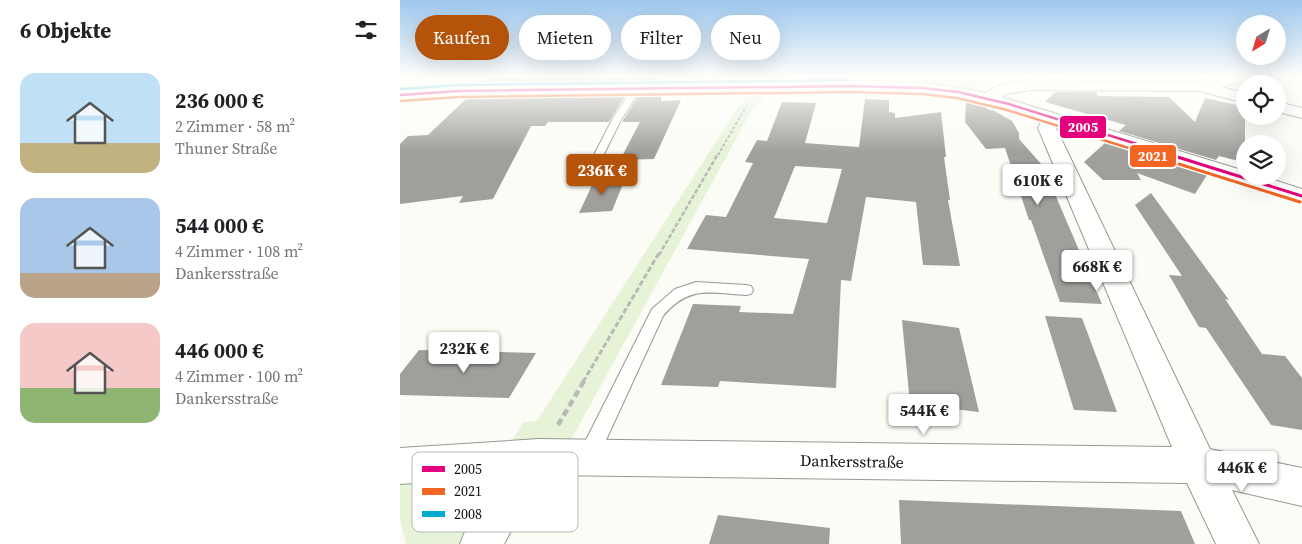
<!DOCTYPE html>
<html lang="de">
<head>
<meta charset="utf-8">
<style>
	body { margin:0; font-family:"Source Serif 4",serif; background:#f2f2f2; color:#202124; height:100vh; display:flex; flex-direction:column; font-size:19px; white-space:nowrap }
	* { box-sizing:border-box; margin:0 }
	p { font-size:16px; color:#757577 }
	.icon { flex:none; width:28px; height:28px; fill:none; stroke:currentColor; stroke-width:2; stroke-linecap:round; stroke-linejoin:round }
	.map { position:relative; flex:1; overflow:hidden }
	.side { display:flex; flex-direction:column; background:#fff; width:400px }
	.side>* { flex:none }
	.hud { position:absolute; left:15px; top:15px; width:475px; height:45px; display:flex; gap:10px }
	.needle { width:32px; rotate:218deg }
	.buttons { position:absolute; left:836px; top:15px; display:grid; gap:10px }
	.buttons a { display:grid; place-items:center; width:50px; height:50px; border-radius:50%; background:#fff; box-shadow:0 5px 20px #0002; font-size:25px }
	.price { position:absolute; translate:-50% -42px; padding:0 11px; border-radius:5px; background:#fff; color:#222; font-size:16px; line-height:32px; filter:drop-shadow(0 1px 2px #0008) }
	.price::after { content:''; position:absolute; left:50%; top:30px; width:15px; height:11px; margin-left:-8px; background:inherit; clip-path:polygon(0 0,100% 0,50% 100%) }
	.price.selected { background:#b45309; color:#fff }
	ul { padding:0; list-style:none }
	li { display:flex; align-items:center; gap:15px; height:125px; padding:0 20px }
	li span { display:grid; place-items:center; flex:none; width:140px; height:100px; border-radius:15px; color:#555 }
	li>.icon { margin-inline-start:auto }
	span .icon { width:60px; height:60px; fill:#fffc; stroke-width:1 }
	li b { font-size:21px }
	h2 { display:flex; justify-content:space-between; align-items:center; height:60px; padding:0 20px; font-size:21px }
	.pill { padding:0 18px; border-radius:22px; background:#fff; box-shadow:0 5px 20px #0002; font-size:18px; line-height:45px }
	.pill.selected { background:#b45309; color:#fff }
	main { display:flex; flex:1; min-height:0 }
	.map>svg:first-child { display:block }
	.green { fill:#e6f3d7 }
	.building { fill:#a09f9c; fill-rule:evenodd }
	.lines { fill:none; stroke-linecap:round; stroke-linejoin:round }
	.service-casing { stroke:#979795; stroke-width:2 }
	.minor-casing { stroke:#979795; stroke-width:2 }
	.path-far3 { stroke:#b9b9b8; stroke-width:2; stroke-dasharray:3 2; stroke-linecap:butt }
	.path-far2 { stroke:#b9b9b8; stroke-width:2.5; stroke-dasharray:4.5 2; stroke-linecap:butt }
	.path-far1 { stroke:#b9b9b8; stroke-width:3; stroke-dasharray:5.5 2.5; stroke-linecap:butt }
	.path { stroke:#b9b9b8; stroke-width:4.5; stroke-dasharray:7 4; stroke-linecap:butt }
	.service { fill:#fffffe; fill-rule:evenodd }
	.minor { fill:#fffffe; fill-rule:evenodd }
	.bus-1-far1-casing { stroke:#fff; stroke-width:5 }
	.bus-1-casing { stroke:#fff; stroke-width:6 }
	.bus-2-far1-casing { stroke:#fff; stroke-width:5 }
	.bus-2-casing { stroke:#fff; stroke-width:6 }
	.bus-3-casing { stroke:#fff; stroke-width:5 }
	.bus-1-far1 { stroke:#e5007d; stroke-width:2.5 }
	.bus-1 { stroke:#e5007d; stroke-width:3 }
	.bus-2-far1 { stroke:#f26522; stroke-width:2.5 }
	.bus-2 { stroke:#f26522; stroke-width:3 }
	.bus-3 { stroke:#00a9ce; stroke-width:2.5 }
	.labels { text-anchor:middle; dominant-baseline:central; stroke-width:5; stroke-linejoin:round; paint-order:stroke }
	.near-street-label { font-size:16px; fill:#111; stroke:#fff }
	.key { fill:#fff; stroke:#b8b8b8; stroke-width:1 }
	.key-label { font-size:14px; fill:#111 }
	.line-badge { stroke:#fff; stroke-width:2 }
	.badge-label { font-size:14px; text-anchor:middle; font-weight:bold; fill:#fff }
</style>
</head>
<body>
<main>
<section class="side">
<h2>6 Objekte<svg class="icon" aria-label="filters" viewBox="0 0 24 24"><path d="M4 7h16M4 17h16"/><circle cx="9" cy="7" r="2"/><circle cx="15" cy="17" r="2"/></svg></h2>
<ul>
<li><span style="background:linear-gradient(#bfe0f5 70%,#c2b280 0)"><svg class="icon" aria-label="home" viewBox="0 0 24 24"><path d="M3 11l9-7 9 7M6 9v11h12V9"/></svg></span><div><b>236 000 €</b><p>2 Zimmer · 58 m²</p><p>Thuner Straße</p></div></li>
<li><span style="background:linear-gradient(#a9c7e8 75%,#b9a48a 0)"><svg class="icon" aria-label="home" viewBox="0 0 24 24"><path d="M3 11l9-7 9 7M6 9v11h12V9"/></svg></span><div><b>544 000 €</b><p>4 Zimmer · 108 m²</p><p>Dankersstraße</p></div></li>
<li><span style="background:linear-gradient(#f6c9c9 65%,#8fb573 0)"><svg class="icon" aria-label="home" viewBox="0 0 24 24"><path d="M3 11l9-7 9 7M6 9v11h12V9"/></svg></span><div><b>446 000 €</b><p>4 Zimmer · 100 m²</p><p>Dankersstraße</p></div></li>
</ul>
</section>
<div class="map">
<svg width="902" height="544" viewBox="0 0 902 544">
	<rect width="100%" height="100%" fill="#fcfcf7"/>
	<!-- green -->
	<path class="green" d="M 475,77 L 577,77 L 574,89 L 527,81 Z
		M 350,93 L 366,93 L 352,110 L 171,440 L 65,544 L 6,544 L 0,519 L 0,482 L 91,477 L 123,422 L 137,421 L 337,109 Z"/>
	<!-- building -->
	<path class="building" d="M 90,77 L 261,77 L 261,82 L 82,84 Z
		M 655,92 L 696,92 L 698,96 L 769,97 L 795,122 L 805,98 L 845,107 L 845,148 L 839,161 L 819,156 L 816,160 L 719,131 L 726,125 L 645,102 Z
		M 261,95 L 261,101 L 281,100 L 254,159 L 220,160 L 240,122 L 222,122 L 238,96 Z
		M 225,96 L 209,122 L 148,122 L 145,126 L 131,126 L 93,199 L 59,203 L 63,196 L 0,204 L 0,144 L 8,136 L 28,135 L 67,98 Z
		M 465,99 L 489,100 L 489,112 L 495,113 L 495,118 L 541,112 L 546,157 L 544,157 L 550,200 L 548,200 L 560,266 L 523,265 L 516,202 L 466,197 L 451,281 L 441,280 L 436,388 L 320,381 L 318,387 L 261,385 L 293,304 L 341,306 L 339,312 L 393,314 L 409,259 L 287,249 L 306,215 L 326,217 L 353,163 L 345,162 L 357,140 L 367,141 L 382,102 L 416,103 L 405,143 L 459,147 ZM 395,166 L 442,169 L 427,223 L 374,218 Z
		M 566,101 L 578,104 L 592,111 L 591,109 L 612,121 L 619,133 L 619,139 L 643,166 L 702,304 L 660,302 L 631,220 L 629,220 L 605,148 L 586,149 L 565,122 Z
		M 706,142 L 807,175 L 795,194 L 737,173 L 741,180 L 703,180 L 684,162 Z
		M 225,179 L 212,211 L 179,213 L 194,181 Z
		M 751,193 L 829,300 L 825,299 L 862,354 L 885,356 L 902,378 L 902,430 L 871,425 L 806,328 L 799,327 L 769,275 L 782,276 L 735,205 Z
		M 645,316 L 682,318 L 717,412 L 674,410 Z
		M 502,320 L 559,328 L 579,412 L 510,404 Z
		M 19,350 L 136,353 L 109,398 L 0,395 L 0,374 Z
		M 499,500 L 781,511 L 795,544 L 501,544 Z
		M 318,515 L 430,528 L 429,544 L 309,544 Z"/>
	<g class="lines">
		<!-- service casing -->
		<g class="service-casing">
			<path id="service" d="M 234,86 L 241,88 L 221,120 L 193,176 L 188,179 L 184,178 L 183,176 L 212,120 Z
				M 296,282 L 346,285 L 351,286 L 353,290 L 351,294 L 346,295 C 310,293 289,285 263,316 L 195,464 L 188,466 L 181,464 L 178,457 L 181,450 L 252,309 L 275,289 Z"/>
		</g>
		<!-- minor casing -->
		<g class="minor-casing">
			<path id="minor" d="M 826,77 L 856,77 L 853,80 L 821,87 L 845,93 L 845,103 L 800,91 L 631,90 L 606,94 L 601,97 L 845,171 L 845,176 L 861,176 L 902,189 L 902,203 L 657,125 L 656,128 L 810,449 L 902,468 L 902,506 L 832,490 L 859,544 L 816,544 L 787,483 L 147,475 L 133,490 L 104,544 L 60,544 L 66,529 L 98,477 L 0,484 L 0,448 L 139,439 L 772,447 L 638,128 L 642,120 L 604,108 L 558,97 L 522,93 L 450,91 L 59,96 L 0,100 L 0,90 L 59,86 C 159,85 259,84 358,82 C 434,81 511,76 585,93 C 612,75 650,80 681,81 C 729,81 779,86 826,77 Z
				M 878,102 L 902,108 L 902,118 L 878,112 Z"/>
		</g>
		<!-- path-far3 -->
		<path class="path-far3" d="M 318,155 L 346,107"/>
		<!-- path-far2 -->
		<path class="path-far2" d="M 259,255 L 318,154"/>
		<!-- path-far1 -->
		<path class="path-far1" d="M 183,382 L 259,253"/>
		<!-- path -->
		<path class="path" d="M 158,425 L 184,381"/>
		<!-- service -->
		<use href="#service" class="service"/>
		<!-- minor -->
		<use href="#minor" class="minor"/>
		<!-- bus-1-far1 casing -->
		<g class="bus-1-far1-casing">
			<path id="bus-1-far1" d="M 0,95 L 59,91 L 450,86 L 522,88 L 558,92 L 609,104 L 772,155"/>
		</g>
		<!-- bus-1 casing -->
		<g class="bus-1-casing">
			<path id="bus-1" d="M 768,154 L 902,196"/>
		</g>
		<!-- bus-2-far1 casing -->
		<g class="bus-2-far1-casing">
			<path id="bus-2-far1" d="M 0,101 L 59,97 L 450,92 L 522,94 L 557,98 L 607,110 L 751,155"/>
		</g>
		<!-- bus-2 casing -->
		<g class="bus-2-casing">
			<path id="bus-2" d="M 747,154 L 900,202"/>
		</g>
		<!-- bus-3 casing -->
		<g class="bus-3-casing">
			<path id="bus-3" d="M 0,89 L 59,85 L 450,80"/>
		</g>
		<!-- bus-1-far1 -->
		<use href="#bus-1-far1" class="bus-1-far1"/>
		<!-- bus-1 -->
		<use href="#bus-1" class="bus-1"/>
		<!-- bus-2-far1 -->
		<use href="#bus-2-far1" class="bus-2-far1"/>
		<!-- bus-2 -->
		<use href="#bus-2" class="bus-2"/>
		<!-- bus-3 -->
		<use href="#bus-3" class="bus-3"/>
	</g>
	<!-- sky -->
	<linearGradient id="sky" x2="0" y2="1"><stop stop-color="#9dc8ee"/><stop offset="0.5" stop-color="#fefefb"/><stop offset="1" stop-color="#fefefb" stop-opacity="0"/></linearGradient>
	<rect width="902" height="153" fill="url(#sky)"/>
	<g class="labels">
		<!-- near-street labels -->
		<g class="near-street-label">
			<text transform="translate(452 461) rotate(1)">Dankersstraße</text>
		</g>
	</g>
	<!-- legend -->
	<rect x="12" y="452" width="166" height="80" rx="8" class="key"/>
	<rect x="22" y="466" width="23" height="6" fill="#e5007d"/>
	<rect x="22" y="488" width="23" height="7" fill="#f26522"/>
	<rect x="22" y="511" width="23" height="6" fill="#00a9ce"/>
	<g class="key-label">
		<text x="54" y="474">2005</text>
		<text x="54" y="496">2021</text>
		<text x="54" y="519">2008</text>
	</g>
	<g class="line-badge">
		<rect x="659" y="115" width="48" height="24" rx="5" fill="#e5007d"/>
		<rect x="729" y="144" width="48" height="24" rx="5" fill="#f26522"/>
	</g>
	<g class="badge-label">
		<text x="683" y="132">2005</text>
		<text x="753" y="161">2021</text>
	</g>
</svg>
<div class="buttons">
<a><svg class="needle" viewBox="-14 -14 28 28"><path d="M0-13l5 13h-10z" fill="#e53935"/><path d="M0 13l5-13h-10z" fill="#757577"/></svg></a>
<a><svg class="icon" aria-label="locate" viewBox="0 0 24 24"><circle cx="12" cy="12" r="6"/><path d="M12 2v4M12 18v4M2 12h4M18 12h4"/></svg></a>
<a><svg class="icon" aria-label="layers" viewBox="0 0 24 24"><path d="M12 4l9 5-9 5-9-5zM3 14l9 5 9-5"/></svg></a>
</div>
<b class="price selected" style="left:202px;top:196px">236K €</b>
<b class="price" style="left:638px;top:206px">610K €</b>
<b class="price" style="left:697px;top:292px">668K €</b>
<b class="price" style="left:64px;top:374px">232K €</b>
<b class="price" style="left:524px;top:436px">544K €</b>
<b class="price" style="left:842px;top:493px">446K €</b>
<div class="hud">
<a class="pill selected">Kaufen</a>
<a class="pill">Mieten</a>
<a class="pill">Filter</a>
<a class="pill">Neu</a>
</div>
</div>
</main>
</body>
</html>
